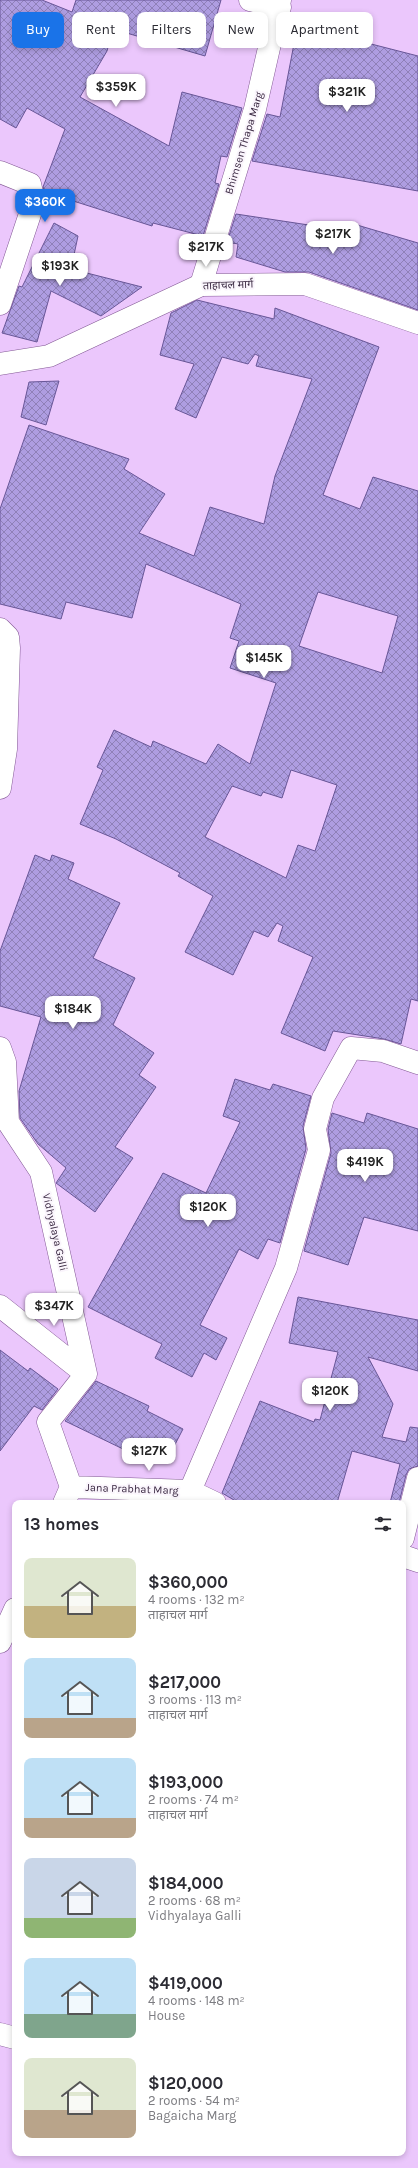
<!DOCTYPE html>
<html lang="en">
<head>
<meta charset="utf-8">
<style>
	body { margin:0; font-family:Karla,"Noto Sans Devanagari",sans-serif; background:#f7f7f7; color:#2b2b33; height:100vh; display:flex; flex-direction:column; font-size:15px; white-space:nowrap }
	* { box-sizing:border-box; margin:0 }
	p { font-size:13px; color:#7c7c81 }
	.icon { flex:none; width:22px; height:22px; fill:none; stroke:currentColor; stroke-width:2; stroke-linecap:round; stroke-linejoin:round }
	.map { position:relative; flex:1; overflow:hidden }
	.details { position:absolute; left:12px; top:1500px; width:394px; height:656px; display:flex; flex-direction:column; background:#fff; border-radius:8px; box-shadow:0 2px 6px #0003 }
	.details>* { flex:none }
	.banner { position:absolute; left:12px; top:12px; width:394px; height:36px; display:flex; gap:8px }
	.price { position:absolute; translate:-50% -34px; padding:0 9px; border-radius:8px; background:#fff; color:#222; font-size:13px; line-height:26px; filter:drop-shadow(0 1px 2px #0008) }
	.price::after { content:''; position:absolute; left:50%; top:24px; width:12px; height:9px; margin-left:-6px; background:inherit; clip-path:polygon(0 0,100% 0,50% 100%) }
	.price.current { background:#1a73e8; color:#fff }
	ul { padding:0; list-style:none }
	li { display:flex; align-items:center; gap:12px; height:100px; padding:0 12px }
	li span { display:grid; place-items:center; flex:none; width:112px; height:80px; border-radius:8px; color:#555 }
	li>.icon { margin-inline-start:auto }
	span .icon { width:48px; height:48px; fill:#fffc; stroke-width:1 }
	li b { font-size:17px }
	h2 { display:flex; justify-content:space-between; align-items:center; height:48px; padding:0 12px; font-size:17px }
	.pill { padding:0 14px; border-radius:8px; background:#fff; box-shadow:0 2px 6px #0003; font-size:14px; line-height:36px }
	.pill.current { background:#1a73e8; color:#fff }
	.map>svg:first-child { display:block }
	.building { fill:url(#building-cross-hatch); stroke:#685697; fill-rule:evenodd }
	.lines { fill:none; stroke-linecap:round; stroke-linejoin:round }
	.minor-casing { stroke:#825894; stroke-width:23 }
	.tertiary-casing { stroke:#825894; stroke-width:23 }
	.minor { stroke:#fff; stroke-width:22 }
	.tertiary { stroke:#fff; stroke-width:22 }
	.labels { text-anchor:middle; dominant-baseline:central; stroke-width:4; stroke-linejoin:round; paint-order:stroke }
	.street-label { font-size:11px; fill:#392841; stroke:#faf5fc }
</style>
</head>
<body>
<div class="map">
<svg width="418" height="2168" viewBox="0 0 418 2168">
	<defs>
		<pattern id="building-cross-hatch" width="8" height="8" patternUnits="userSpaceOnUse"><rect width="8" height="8" fill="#ae9de1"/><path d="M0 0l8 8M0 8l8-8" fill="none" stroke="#8f80b8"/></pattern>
	</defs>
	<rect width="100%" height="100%" fill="#ebc7fc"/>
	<!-- building -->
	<path class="building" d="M 0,0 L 42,0 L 72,12 L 76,0 L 221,0 L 205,56 L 113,29 L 107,51 L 80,97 L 169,146 L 182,92 L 242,108 L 227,157 L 221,156 L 215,183 L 219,184 L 203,236 L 153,223 L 152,226 L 45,192 L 43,187 L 65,129 L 27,108 L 16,128 L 0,119 Z
		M 297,28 L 340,36 L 418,56 L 418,191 L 252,161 L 267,114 L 280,117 Z
		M 236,214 L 355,232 L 357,225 L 418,243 L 418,310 L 309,272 L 285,272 L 236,257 L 238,244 L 227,242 Z
		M 54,223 L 78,236 L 71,269 L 142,287 L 101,316 L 51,291 L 37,342 L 2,333 L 19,286 L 22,287 Z
		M 197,300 L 274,319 L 275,308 L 379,347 L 323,495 L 360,509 L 373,477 L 418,491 L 418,1001 L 411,999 L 401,1044 L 384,1039 L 333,1031 L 325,1051 L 281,1033 L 313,957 L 278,941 L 283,926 L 277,923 L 268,937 L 254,931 L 233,975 L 185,952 L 213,896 L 178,876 L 180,873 L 116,839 L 80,824 L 103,770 L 97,767 L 114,730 L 151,747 L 153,741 L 206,764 L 218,744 L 250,764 L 276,683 L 230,668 L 239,641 L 230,638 L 241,604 L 146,564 L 132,618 L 66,602 L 61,619 L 0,604 L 0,509 L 29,425 L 129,459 L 124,469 L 165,494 L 139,533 L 194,556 L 210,507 L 264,524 L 275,476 L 312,379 L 256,366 L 259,356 L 255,354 L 248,364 L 222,357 L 196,418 L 175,409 L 194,364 L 160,355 L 171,313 ZM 318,592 L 398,616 L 382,673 L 299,646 ZM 291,770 L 337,785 L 315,851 L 298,845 L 286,878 L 205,837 L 232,786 L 261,796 L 263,792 L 282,798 Z
		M 59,381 L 46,425 L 21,417 L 29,382 Z
		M 35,855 L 50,861 L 52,855 L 74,863 L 68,879 L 120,903 L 93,958 L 135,978 L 113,1025 L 154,1053 L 139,1075 L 156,1087 L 115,1147 L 133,1158 L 95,1212 L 56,1183 L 66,1168 L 38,1144 L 20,1118 L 19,1091 L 41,1017 L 0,1006 L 0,951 Z
		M 235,1079 L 270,1090 L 273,1084 L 311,1096 L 303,1126 L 306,1149 L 280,1243 L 268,1239 L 258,1259 L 239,1249 L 200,1325 L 227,1338 L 216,1360 L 204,1353 L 192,1377 L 155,1358 L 162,1344 L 88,1307 L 163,1173 L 206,1193 L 240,1122 L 223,1116 Z
		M 332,1113 L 364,1123 L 367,1113 L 418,1129 L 418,1231 L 364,1217 L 348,1265 L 304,1251 L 331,1153 L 328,1129 Z
		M 298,1297 L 418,1320 L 418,1371 L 368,1357 L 393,1404 L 382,1437 L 406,1442 L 410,1427 L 418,1428 L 418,1466 L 409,1469 L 406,1475 L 399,1503 L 390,1503 L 400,1464 L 352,1451 L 337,1503 L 239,1503 L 222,1493 L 260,1401 L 314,1422 L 315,1419 L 320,1420 L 338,1352 L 289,1343 Z
		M 0,1350 L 28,1371 L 30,1368 L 58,1389 L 42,1410 L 34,1406 L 0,1451 Z
		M 96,1381 L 149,1406 L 147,1411 L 183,1429 L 167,1460 L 154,1453 L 150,1462 L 65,1421 Z"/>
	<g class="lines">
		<!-- minor casing -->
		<g class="minor-casing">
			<path id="minor" d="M 250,0 L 280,7
				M 0,172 L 30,184 L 34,202 L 0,304
				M 201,285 L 255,109 L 280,0
				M 0,629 L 8,637 L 9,648 L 6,749 L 0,788
				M 0,1048 L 5,1062 L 8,1122 L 41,1172 L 86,1374 L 48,1422 L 71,1487 L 64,1503
				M 0,1306 L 86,1374
				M 71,1487 L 190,1491 L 215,1503
				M 190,1491 L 286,1268 L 319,1150 L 315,1129 L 323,1098 L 351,1048 L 383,1051 L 418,1063
				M 403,1538 L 418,1478
				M 403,1556 L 418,1561
				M 0,1642 L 15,1609
				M 0,2034 L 15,2038"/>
		</g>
		<!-- tertiary casing -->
		<g class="tertiary-casing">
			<path id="tertiary" d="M 0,364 L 49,356 L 201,285 L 305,284 L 418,323"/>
		</g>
		<!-- minor -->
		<use href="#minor" class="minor"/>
		<!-- tertiary -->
		<use href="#tertiary" class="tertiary"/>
	</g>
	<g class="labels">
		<!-- street labels -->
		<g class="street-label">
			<text transform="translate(244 143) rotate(-73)">Bhimsen Thapa Marg</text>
			<text transform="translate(228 285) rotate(-2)">ताहाचल मार्ग</text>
			<text transform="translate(55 1232) rotate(77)">Vidhyalaya Galli</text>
			<text transform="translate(132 1489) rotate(2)">Jana Prabhat Marg</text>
		</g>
	</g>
</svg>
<b class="price" style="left:116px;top:108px">$359K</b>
<b class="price" style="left:347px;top:113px">$321K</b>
<b class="price current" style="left:45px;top:223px">$360K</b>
<b class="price" style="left:333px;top:255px">$217K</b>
<b class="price" style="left:206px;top:268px">$217K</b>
<b class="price" style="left:60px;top:287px">$193K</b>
<b class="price" style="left:264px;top:679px">$145K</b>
<b class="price" style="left:73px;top:1030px">$184K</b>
<b class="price" style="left:365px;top:1183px">$419K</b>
<b class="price" style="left:208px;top:1228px">$120K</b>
<b class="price" style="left:54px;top:1327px">$347K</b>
<b class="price" style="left:330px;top:1412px">$120K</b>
<b class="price" style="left:149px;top:1472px">$127K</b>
<div class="banner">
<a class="pill current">Buy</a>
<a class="pill">Rent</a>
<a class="pill">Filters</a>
<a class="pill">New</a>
<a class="pill">Apartment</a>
</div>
<section class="details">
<h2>13 homes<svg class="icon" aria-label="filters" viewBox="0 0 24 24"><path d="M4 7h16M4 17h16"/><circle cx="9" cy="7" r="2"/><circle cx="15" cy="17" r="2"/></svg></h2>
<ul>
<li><span style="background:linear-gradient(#dfe7d0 60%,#c2b280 0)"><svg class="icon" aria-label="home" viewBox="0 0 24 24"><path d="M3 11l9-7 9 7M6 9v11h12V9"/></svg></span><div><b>$360,000</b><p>4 rooms · 132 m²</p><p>ताहाचल मार्ग</p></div></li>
<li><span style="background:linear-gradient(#bfe0f5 75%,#b9a48a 0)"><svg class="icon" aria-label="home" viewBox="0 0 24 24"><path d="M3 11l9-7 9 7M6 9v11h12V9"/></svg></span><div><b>$217,000</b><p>3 rooms · 113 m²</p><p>ताहाचल मार्ग</p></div></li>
<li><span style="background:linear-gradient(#bfe0f5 75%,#b9a48a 0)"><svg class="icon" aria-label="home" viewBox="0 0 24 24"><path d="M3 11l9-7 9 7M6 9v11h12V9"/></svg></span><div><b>$193,000</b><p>2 rooms · 74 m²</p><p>ताहाचल मार्ग</p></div></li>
<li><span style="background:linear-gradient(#c9d6e8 75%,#8fb573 0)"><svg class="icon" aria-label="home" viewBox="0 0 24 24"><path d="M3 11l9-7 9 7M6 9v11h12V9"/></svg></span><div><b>$184,000</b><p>2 rooms · 68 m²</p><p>Vidhyalaya Galli</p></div></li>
<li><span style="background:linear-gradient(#bfe0f5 70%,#7fa58c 0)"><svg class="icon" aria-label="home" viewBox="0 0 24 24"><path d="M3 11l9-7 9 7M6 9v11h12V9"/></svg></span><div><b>$419,000</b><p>4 rooms · 148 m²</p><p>House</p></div></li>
<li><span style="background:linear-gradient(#dfe7d0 65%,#b9a48a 0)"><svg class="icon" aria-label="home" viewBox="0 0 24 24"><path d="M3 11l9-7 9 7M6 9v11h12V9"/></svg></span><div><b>$120,000</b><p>2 rooms · 54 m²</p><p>Bagaicha Marg</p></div></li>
</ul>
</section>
</div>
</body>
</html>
